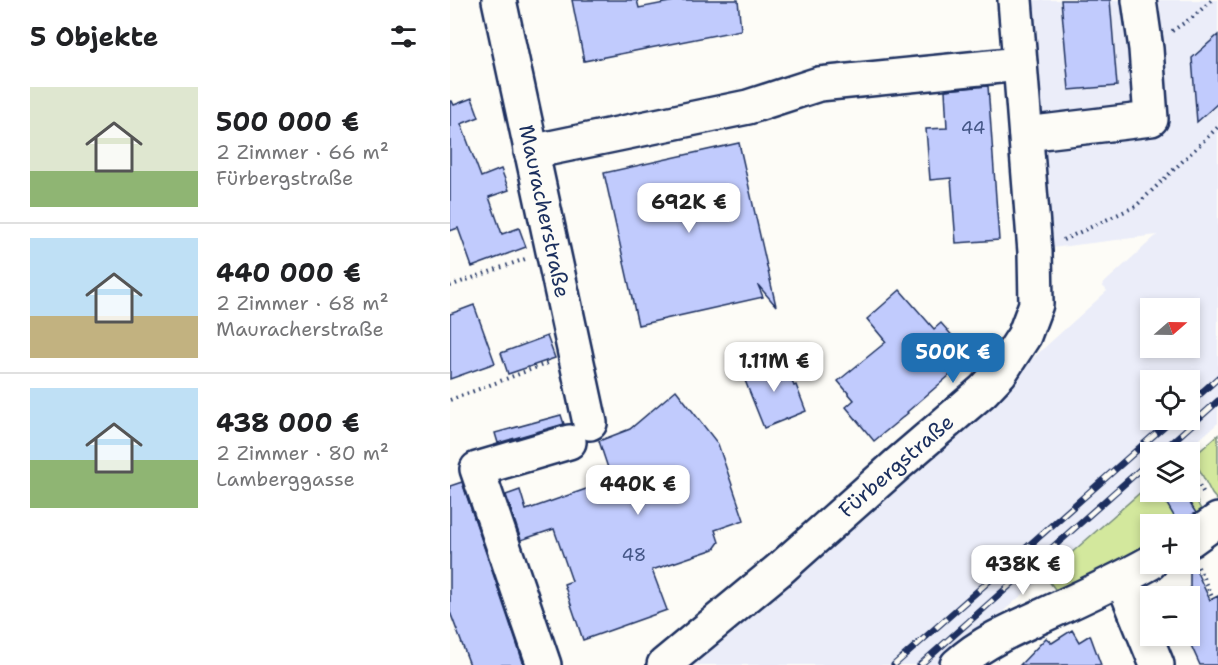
<!DOCTYPE html>
<html lang="de">
<head>
<meta charset="utf-8">
<style>
	body { margin:0; font-family:"Shantell Sans",sans-serif; background:#f6f6f6; color:#202124; height:100vh; display:flex; flex-direction:column; font-size:22px; white-space:nowrap }
	* { box-sizing:border-box; margin:0 }
	p { font-size:20px; color:#757577 }
	.icon { flex:none; width:33px; height:33px; fill:none; stroke:currentColor; stroke-width:2; stroke-linecap:round; stroke-linejoin:round }
	.map { position:relative; flex:1; overflow:hidden }
	.panel { display:flex; flex-direction:column; background:#fff; width:450px }
	.panel>* { flex:none }
	.needle { width:39px; rotate:70deg }
	.fabs { position:absolute; left:690px; top:298px; display:grid; gap:12px }
	.fabs a { display:grid; place-items:center; width:60px; height:60px; border-radius:0px; background:#fff; box-shadow:0 3px 9px #0003; font-size:30px }
	.price { position:absolute; translate:-50% -51px; padding:0 14px; border-radius:12px; background:#fff; color:#222; font-size:20px; line-height:39px; filter:drop-shadow(0 2px 3px #0008) }
	.price::after { content:''; position:absolute; left:50%; top:36px; width:18px; height:14px; margin-left:-9px; background:inherit; clip-path:polygon(0 0,100% 0,50% 100%) }
	.price.current { background:#1f6fb2; color:#fff }
	ul { padding:0; list-style:none }
	li { display:flex; align-items:center; gap:18px; height:150px; padding:0 30px }
	li+li { border-top:2px solid #e0e0e0 }
	li span { display:grid; place-items:center; flex:none; width:168px; height:120px; border-radius:0px; color:#555 }
	li>.icon { margin-inline-start:auto }
	span .icon { width:72px; height:72px; fill:#fffc; stroke-width:1 }
	li b { font-size:26px }
	h2 { display:flex; justify-content:space-between; align-items:center; height:72px; padding:0 30px; font-size:26px }
	main { display:flex; flex:1; min-height:0 }
	.map>svg:first-child { display:block }
	.built { fill:#ebedf9; fill-rule:evenodd }
	.green { fill:#d3e89d; stroke:#778c7e; stroke-width:1.5 }
	.building { fill:#c1cbfd; stroke:#1b2f5e; stroke-width:1.5 }
	.lines { fill:none; stroke-linecap:round; stroke-linejoin:round }
	.minor-casing { stroke:#1b2f5e; stroke-width:38 }
	.path { stroke:#1b2f5e; stroke-width:4; stroke-dasharray:1.5 4.5; stroke-linecap:butt }
	.minor { stroke:#fdfcf7; stroke-width:33 }
	.rail-casing { stroke:#1b2f5e; stroke-width:7 }
	.rail { stroke:#fdfcf7; stroke-width:4.5; stroke-dasharray:14; stroke-linecap:butt }
	.labels { text-anchor:middle; dominant-baseline:central; stroke-width:4.5; stroke-linejoin:round; paint-order:stroke }
	.number-label { font-size:18px; fill:#445686 }
	.street-label { font-size:21px; fill:#1b2f5e; stroke:#fdfcf7 }
</style>
</head>
<body>
<main>
<section class="panel">
<h2>5 Objekte<svg class="icon" aria-label="filters" viewBox="0 0 24 24"><path d="M4 7h16M4 17h16"/><circle cx="9" cy="7" r="2"/><circle cx="15" cy="17" r="2"/></svg></h2>
<ul>
<li><span style="background:linear-gradient(#dfe7d0 70%,#8fb573 0)"><svg class="icon" aria-label="home" viewBox="0 0 24 24"><path d="M3 11l9-7 9 7M6 9v11h12V9"/></svg></span><div><b>500 000 €</b><p>2 Zimmer · 66 m²</p><p>Fürbergstraße</p></div></li>
<li><span style="background:linear-gradient(#bfe0f5 65%,#c2b280 0)"><svg class="icon" aria-label="home" viewBox="0 0 24 24"><path d="M3 11l9-7 9 7M6 9v11h12V9"/></svg></span><div><b>440 000 €</b><p>2 Zimmer · 68 m²</p><p>Mauracherstraße</p></div></li>
<li><span style="background:linear-gradient(#bfe0f5 60%,#8fb573 0)"><svg class="icon" aria-label="home" viewBox="0 0 24 24"><path d="M3 11l9-7 9 7M6 9v11h12V9"/></svg></span><div><b>438 000 €</b><p>2 Zimmer · 80 m²</p><p>Lamberggasse</p></div></li>
</ul>
</section>
<div class="map">
<svg width="768" height="665" viewBox="0 0 768 665">
	<rect width="100%" height="100%" fill="#fdfcf7"/>
	<filter id="ink" filterUnits="userSpaceOnUse"><feTurbulence type="fractalNoise" baseFrequency=".0167" numOctaves="2"/><feDisplacementMap in="SourceGraphic" scale="12" xChannelSelector="R" yChannelSelector="G"/><feConvolveMatrix kernelMatrix="1 2 1 2 8 2 1 2 1" color-interpolation-filters="sRGB"/></filter>
	<g filter="url(#ink)">
		<!-- built -->
		<path class="built" d="M 580,0 L 768,0 L 768,423 L 734,453 L 700,453 L 700,483 L 492,665 L 236,665 L 390,533 L 657,291 L 652,285 L 707,235 L 601,248 ZM 700,309 L 740,309 L 740,348 L 700,348 ZM 700,381 L 740,381 L 740,420 L 700,420 Z"/>
		<!-- green -->
		<path class="green" d="M 768,435 L 768,499 L 767,500 L 762,494 L 743,457 Z
			M 700,484 L 700,492 L 740,492 L 740,486 L 751,510 L 729,525 L 700,525 L 700,544 L 676,561 L 608,593 L 595,576 Z"/>
		<!-- building -->
		<path class="building" d="M 122,0 L 187,0 L 189,8 L 230,0 L 288,0 L 291,30 L 134,61 Z
			M 611,0 L 660,0 L 667,86 L 619,90 Z
			M 768,35 L 768,103 L 747,122 L 742,58 Z
			M 538,86 L 549,240 L 506,243 L 501,178 L 480,180 L 476,129 L 497,128 L 495,90 Z
			M 22,98 L 29,117 L 11,124 L 31,177 L 51,169 L 59,190 L 39,197 L 52,234 L 69,228 L 76,247 L 22,267 L 8,228 L 0,231 L 0,101 L 2,101 L 4,105 Z
			M 289,143 L 326,306 L 308,285 L 313,297 L 188,325 L 154,173 Z
			M 450,290 L 484,329 L 491,323 L 521,357 L 457,412 L 458,413 L 424,441 L 396,407 L 404,400 L 388,381 L 436,342 L 417,319 Z
			M 24,305 L 45,363 L 0,379 L 0,314 Z
			M 97,336 L 105,358 L 58,374 L 51,353 Z
			M 332,357 L 344,386 L 346,385 L 356,411 L 314,428 L 292,373 Z
			M 226,390 L 268,444 L 294,520 L 265,530 L 269,542 L 264,549 L 202,570 L 217,610 L 133,640 L 114,584 L 122,581 L 104,529 L 71,540 L 56,495 L 70,490 L 76,510 L 162,480 L 149,441 L 180,429 Z
			M 111,415 L 114,424 L 48,443 L 45,433 Z
			M 12,482 L 74,665 L 20,665 L 0,612 L 0,486 Z
			M 710,492 L 733,492 L 746,513 L 728,523 Z
			M 740,558 L 760,600 L 768,596 L 768,665 L 750,665 L 740,643 Z
			M 622,630 L 629,642 L 640,635 L 651,665 L 570,665 L 596,638 L 602,643 Z"/>
		<g class="lines">
			<!-- minor casing -->
			<g class="minor-casing">
				<g id="minor">
					<path id="s1" d="M 49,0 L 140,423"/>
					<path d="M 576,134 L 701,119 L 696,49 L 689,0"/>
					<path d="M 81,152 L 298,107 L 369,84 L 570,64"/>
					<path d="M 740,540 L 768,520"/>
					<path d="M 672,579 L 707,665"/>
					<path d="M 94,665 L 27,469 L 119,442"/>
					<path id="s2" d="M 214,665 L 330,569 L 449,463 L 533,391 L 550,373 L 574,336 L 586,304 L 585,252 L 565,0"/>
					<path d="M 507,665 C 532,642 565,628 596,614 C 631,598 666,582 700,563"/>
				</g>
			</g>
			<!-- path -->
			<path class="path" d="M 722,31 L 743,17 L 762,0
				M 613,240 L 686,206 L 768,127
				M 0,286 L 75,259
				M 0,400 L 98,363
				M 740,470 L 755,495
				M 748,567 L 763,599"/>
			<!-- minor -->
			<use href="#minor" class="minor"/>
			<!-- rail casing -->
			<g class="rail-casing">
				<path id="rail" d="M 740,403 L 768,378
					M 710,453 L 768,401
					M 444,665 L 721,420
					M 470,665 L 700,461"/>
			</g>
			<!-- rail -->
			<use href="#rail" class="rail"/>
		</g>
	</g>
	<g class="labels">
		<!-- number labels -->
		<g class="number-label">
			<text x="523" y="128">44</text>
			<text x="184" y="555">48</text>
		</g>
		<!-- street labels -->
		<g class="street-label">
			<text stroke="none"><textPath href="#s1" startOffset="216">Mauracherstraße</textPath></text>
			<text stroke="none"><textPath href="#s2" startOffset="306">Fürbergstraße</textPath></text>
		</g>
	</g>
</svg>
<div class="fabs">
<a><svg class="needle" viewBox="-14 -14 28 28"><path d="M0-13l5 13h-10z" fill="#e53935"/><path d="M0 13l5-13h-10z" fill="#757577"/></svg></a>
<a><svg class="icon" aria-label="locate" viewBox="0 0 24 24"><circle cx="12" cy="12" r="6"/><path d="M12 2v4M12 18v4M2 12h4M18 12h4"/></svg></a>
<a><svg class="icon" aria-label="layers" viewBox="0 0 24 24"><path d="M12 4l9 5-9 5-9-5zM3 14l9 5 9-5"/></svg></a>
<a>+</a>
<a>−</a>
</div>
<b class="price" style="left:239px;top:234px">692K €</b>
<b class="price current" style="left:503px;top:384px">500K €</b>
<b class="price" style="left:324px;top:393px">1.11M €</b>
<b class="price" style="left:188px;top:516px">440K €</b>
<b class="price" style="left:573px;top:596px">438K €</b>
</div>
</main>
</body>
</html>
